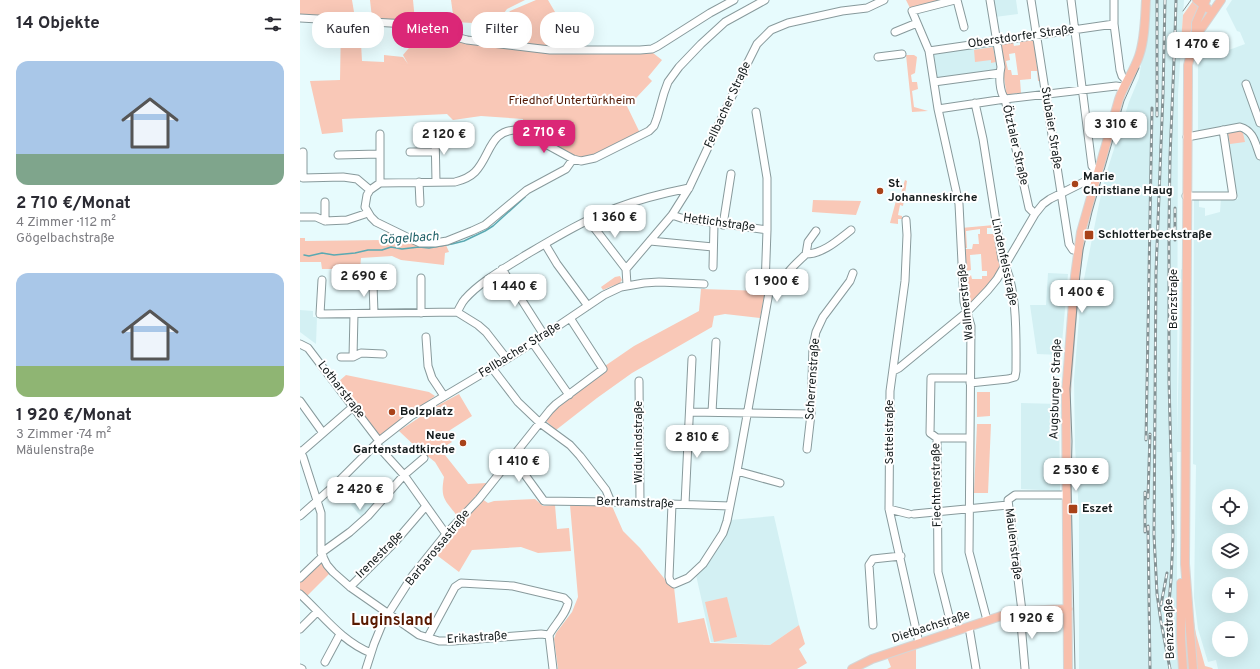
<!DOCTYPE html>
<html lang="de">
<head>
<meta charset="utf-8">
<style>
	body { margin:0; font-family:Overpass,sans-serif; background:#f2f2f3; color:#2b2b33; height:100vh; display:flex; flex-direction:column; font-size:15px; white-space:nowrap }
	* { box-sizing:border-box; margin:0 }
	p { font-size:13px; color:#7c7c81 }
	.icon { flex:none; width:22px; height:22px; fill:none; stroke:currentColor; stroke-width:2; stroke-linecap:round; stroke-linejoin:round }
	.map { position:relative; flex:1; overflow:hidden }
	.side { display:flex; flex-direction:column; background:#fff; width:300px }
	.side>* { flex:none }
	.top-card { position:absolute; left:12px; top:12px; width:380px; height:36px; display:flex; gap:8px }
	.tools { position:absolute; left:912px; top:489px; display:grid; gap:8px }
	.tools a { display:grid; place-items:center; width:36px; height:36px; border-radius:50%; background:#fff; box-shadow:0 4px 16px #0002; font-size:20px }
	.price { position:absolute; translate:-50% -34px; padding:0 9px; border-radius:8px; background:#fff; color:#222; font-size:13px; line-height:26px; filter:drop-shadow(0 1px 2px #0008) }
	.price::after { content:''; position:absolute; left:50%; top:24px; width:12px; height:9px; margin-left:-6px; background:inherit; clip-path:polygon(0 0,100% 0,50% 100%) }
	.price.current { background:#db2777; color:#fff }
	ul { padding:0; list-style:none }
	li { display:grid; align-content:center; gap:8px; height:212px; padding:0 16px }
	li span { display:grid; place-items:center; height:124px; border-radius:12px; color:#555 }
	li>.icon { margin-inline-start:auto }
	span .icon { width:72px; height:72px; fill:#fffc; stroke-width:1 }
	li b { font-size:17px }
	h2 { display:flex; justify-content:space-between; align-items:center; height:48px; padding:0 16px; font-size:17px }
	.tag { padding:0 14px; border-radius:16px; background:#fff; box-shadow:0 4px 16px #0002; font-size:14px; line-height:36px }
	.tag.current { background:#db2777; color:#fff }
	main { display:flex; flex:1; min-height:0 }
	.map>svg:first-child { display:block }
	.built { fill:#d3f0f3; fill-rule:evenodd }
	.green { fill:#f9c8b7; fill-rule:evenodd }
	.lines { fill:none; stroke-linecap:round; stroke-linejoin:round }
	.stream { stroke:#5aa9b2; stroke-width:1.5 }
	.minor-casing { stroke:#889a9c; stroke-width:9 }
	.major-casing { stroke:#d5d6d6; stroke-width:10 }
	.minor { stroke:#fff; stroke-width:7 }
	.major { stroke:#f8bfac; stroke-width:8 }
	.tram { stroke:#839193; stroke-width:1 }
	.rail-casing { stroke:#839193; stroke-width:3 }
	.rail { stroke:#fff; stroke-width:1.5; stroke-dasharray:4.5; stroke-linecap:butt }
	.poi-dot { fill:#a84219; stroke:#fff; stroke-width:1.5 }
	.labels { text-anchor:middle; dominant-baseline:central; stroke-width:4; stroke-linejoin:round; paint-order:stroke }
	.street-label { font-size:12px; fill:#141b1c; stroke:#fff }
	.park-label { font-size:12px; fill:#521b06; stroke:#fff }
	.poi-label { font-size:12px; font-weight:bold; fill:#141b1c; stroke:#fff; text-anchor:start }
	.water-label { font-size:13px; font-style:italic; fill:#1b5e65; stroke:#fff }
	.district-label { font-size:16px; font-weight:bold; fill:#591900; stroke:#fff }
</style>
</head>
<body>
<main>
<section class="side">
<h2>14 Objekte<svg class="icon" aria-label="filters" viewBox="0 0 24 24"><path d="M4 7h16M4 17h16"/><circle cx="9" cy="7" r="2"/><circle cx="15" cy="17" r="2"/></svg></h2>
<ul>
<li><span style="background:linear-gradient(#a9c7e8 75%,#7fa58c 0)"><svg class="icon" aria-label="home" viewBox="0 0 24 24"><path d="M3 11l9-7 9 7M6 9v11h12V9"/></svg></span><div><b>2 710 €/Monat</b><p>4 Zimmer · 112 m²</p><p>Gögelbachstraße</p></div></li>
<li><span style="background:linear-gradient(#a9c7e8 75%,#8fb573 0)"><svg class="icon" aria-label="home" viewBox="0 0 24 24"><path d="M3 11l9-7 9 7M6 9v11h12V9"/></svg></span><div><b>1 920 €/Monat</b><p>3 Zimmer · 74 m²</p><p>Mäulenstraße</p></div></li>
</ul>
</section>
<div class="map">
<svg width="960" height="669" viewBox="0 0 960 669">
	<rect width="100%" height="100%" fill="#e7fbfd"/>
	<!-- built -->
	<path class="built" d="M 692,0 L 716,0 L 718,14 L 695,17 Z
		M 851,0 L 884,0 L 878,94 L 877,438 L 881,269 L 884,271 L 884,447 L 882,452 L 877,452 L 877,639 L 880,669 L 779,669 L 779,514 L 775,446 L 774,380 L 781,294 L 799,204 L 806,174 L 829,102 L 839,78 Z
		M 932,0 L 960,0 L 960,669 L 918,669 L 916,660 L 908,662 L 898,629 L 894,598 L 896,465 L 893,464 L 894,200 L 899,200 L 899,207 L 905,208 L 905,216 L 920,212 L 921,198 L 938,199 L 925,126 L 898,131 L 898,60 L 903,52 L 927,44 L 929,50 L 945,44 L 940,32 L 937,31 L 926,9 ZM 919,496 L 941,496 L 941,518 L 919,518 ZM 919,540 L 941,540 L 941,562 L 919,562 ZM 919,584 L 941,584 L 941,606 L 919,606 ZM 919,628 L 941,628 L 941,650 L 919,650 Z
		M 696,45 L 700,72 L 637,80 L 633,54 Z
		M 748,273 L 768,274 L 761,355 L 737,354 L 730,305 L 746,305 Z
		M 0,310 L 13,311 L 13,317 L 17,317 L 16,344 L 0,332 Z
		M 721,403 L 759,404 L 760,491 L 721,489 Z
		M 66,488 L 80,500 L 63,519 L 51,505 Z
		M 474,516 L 499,625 L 470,645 L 411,642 L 396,575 L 430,520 Z"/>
	<!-- green -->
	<path class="green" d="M 0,0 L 52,0 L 55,18 L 0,15 Z
		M 70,0 L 113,0 L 115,21 L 72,18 Z
		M 151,0 L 225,0 L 207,9 L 201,17 L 173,23 L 154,22 Z
		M 236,0 L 248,0 L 262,24 L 253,28 L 264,47 L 206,42 C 204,31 201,20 210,11 Z
		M 606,0 L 649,0 L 611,10 Z
		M 893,1 L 897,4 L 899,11 L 886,43 L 881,43 L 883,15 Z
		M 41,24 L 60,26 L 62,61 L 84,62 L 84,55 L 103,57 L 108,64 L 103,55 L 114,42 L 120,30 L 165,43 L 201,48 L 269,54 L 340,54 L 353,53 L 362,60 L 348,77 L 352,81 L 335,99 L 333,97 L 325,102 L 340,133 L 288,158 L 279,157 L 270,155 L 223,128 L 223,119 L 181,116 L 153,120 L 147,114 L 42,119 L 43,132 L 22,134 L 10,81 L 40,80 Z
		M 734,39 L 737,67 L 739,68 L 741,81 L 738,81 L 737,71 L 731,71 L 731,79 L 720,80 L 721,93 L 702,95 L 702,92 L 706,91 L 699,44 L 713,42 L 714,46 L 720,45 L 720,41 ZM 715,53 L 718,75 L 712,75 L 711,70 L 708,70 L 706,61 L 710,60 L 709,54 Z
		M 693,47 L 696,62 L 691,63 L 691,60 L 675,62 L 674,50 Z
		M 606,55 L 614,55 L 617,57 L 615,73 L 611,75 L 612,82 L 617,82 L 618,89 L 612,91 L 614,107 L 628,111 L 612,112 Z
		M 940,131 L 943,133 L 945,142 L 930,144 L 928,133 Z
		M 605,180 L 607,181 L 603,206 L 600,205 L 598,215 L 602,216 L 602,219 L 598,219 L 598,224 L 590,223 L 597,197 L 601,193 Z
		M 513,200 L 561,201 L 556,215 L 512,212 Z
		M 694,225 L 694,228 L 687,228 L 687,234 L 695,234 L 700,267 L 693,281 L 671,303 L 669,301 L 667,275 L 671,275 L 672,279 L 682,279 L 682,276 L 687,276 L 687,271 L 682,271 L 681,254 L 670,255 L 671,270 L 667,271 L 665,249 L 672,249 L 673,244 L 679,244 L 678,234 L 680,234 L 680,229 L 666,231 L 667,248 L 665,248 L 665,234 L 662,234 L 661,228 Z
		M 88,231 C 111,241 120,249 146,245 L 149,252 L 145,253 L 144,265 L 101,260 L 92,256 L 61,258 L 60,269 L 22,269 L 21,262 L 0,262 L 0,238 L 5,238 L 5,241 L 83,240 Z
		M 320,276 L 322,280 L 319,284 L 312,286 L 303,290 L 301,287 L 315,277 Z
		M 401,289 L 465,291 L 460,318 L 425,314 L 414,316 L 412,327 L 332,373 L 297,398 L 256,430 L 245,420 L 250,410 L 302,368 L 334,346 L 399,311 Z
		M 46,375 L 129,392 L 135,396 L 79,436 L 56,404 L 38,382 Z
		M 677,392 L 690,392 L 690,416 L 677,417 Z
		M 159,394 L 172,416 L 144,434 L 152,442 L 144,447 L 146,454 L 145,455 L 168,484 L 187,483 L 158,517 C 145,500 140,499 144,477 L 135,462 L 116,447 L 99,431 L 135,407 Z
		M 677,424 L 691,424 L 688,493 L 674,493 Z
		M 182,499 L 188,503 L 194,501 L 235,499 L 243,506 L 255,505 L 257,529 L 269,528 L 271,551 L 238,553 L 221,547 L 172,550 L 159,572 L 134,553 L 148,535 Z
		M 270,505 L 312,506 L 323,531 L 340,548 L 367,582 L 374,587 L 378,623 L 404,618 L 410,643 L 470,645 L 499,625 L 505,644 L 499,649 L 507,663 L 497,669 L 258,669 L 254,639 L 256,633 L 272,612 L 278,597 Z
		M 20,561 L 30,573 L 6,597 L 0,592 L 0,580 Z
		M 427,597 L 437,637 L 414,642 L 405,602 Z
		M 891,604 L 896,634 L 905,666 L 912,668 L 913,669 L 895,669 Z
		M 616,649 L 616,669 L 587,669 L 591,667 L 587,657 Z"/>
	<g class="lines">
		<!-- stream -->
		<path class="stream" d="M 4,255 L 9,256 L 22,253 L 34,255 L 55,253 L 68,250 L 82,250 L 91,247 L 102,249 L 119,247 L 129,248 L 152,244 L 164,241 L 185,231 L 193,226 L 225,197"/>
		<!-- minor casing -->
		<g class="minor-casing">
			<path id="minor" d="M 655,0 L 612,11 L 629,51 L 638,109 L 659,204 L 664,302 L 671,326 L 669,552 L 687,620
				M 657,0 L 664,27
				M 690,0 L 701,67 C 699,76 699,91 705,99 L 729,208 L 735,214
				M 731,0 L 769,244 L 773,250 L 778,250
				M 771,0 L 792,166 L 795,170 L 799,171
				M 814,0 L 814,24 L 820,70 L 822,76 L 826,80
				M 0,18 L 108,24 L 167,40 L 250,50 L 340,50 L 352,49 L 358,46 L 410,13 L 434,0
				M 595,32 L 617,23
				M 629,51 L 814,24
				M 578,57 L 602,54
				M 634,82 L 700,73
				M 946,84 L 960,123
				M 638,109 L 705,99 L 816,86 L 823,87
				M 456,112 L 467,178 L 467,230 L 465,287
				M 135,131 L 136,182
				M 80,134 L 80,183
				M 887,137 L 940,127 C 954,131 955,143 960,156
				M 110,152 L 135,152
				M 38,155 L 79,154
				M 273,159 L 266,169 L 227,190 L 185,225 L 172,231 L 147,241 L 135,243 L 120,243 L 111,239 L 76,222 L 71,217 L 65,207 L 67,195 L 70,190 L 80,183 L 155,182 C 163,180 169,178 175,172 C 191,156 189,128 220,130 L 273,159 L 281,161 L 295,158 L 349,131 L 354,126 L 357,118 L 364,93 L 368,82 L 379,67 L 401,44 L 425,22 L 465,0
				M 0,176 L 3,178 L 43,177 L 57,179 L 70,190
				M 3,178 L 3,152
				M 119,182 L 120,203
				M 886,196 L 933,196 L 923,130
				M 25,202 L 25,221 L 47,220 L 68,213
				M 372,215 L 381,218 L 467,230
				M 0,217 L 16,217 L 25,221
				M 606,220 L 607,235 L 605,281 L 590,391 L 589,509 L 619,643
				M 289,221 L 326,269
				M 423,225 L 431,174
				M 350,241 L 413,247
				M 245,244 L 257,264 L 288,306
				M 506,254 L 508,242 L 516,231
				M 413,267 L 414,224
				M 202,269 L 244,335
				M 69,278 L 73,284 L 74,313
				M 22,280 L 20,314 L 157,312 L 178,325 L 186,332 L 207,359
				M 327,285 L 326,269 L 372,215 L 389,188 L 447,64 L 457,44 L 471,30 L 488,23 L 542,11 L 567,8 L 584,0
				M 481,287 C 483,274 497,263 506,254 C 523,254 538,240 551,230
				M 157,312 C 160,308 161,303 165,299 C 180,282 205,268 224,256 C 253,239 284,220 316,208 C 340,199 364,193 389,188
				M 121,313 L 121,278
				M 54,314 L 53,357 L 61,353 L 83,354
				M 126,337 L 128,366 L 132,378 L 144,396
				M 232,342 L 269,395
				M 0,344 L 8,348 L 79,441
				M 41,357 L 53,357
				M 192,368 L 218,402 L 240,423 L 270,445 L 280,456 L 306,490 L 311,502
				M 593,371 L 599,368 L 667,312 L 688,290 L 697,279 L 735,214 L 743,204 L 750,199 L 786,181 L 796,182
				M 339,381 L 340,503
				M 670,383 L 708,379 L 715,377 L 716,371 C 716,339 718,287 702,259 L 683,139 L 675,103
				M 0,401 L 23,433
				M 390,412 L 511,414
				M 412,412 L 416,342
				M 637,438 L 670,438
				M 76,444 L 104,475 L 146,534
				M 507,449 L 511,414 L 513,346 L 516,332 L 523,317 L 550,281 L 553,273
				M 0,451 L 3,457 L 21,513 L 21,553 L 27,565 L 33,572 L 50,587 L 119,635 L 139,641 L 153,641 L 241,634 L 249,635
				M 0,453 L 54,406
				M 212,457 L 244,501 L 311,502 L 430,506
				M 437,471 L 480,483
				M 372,504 L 369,577 L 370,581 L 374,584 L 388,578 L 403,564 L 423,533 L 427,521 L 437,471 L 470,287
				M 385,504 L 392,359
				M 589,509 L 609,514
				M 614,514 L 708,505
				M 0,516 L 37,483 L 79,441 L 111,416 L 207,359 L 258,326 L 304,295 L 321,287 L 344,283 L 359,282 L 404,284
				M 21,553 L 50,532 L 68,516 L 104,475 L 124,458
				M 0,578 L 23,556
				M 50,587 L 95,542 L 126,506
				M 0,594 C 23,615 41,641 71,653
				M 722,611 L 708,500 L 715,495 L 766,495
				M 720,612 L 725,669
				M 573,625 L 569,565 L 573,559 L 601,556
				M 669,627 L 676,669
				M 0,629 L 17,612
				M 653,632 L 638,572 L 637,438 L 630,433 L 631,378 L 670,378
				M 249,635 L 253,669
				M 128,637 L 155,587 L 161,583 L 213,586 L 264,598 L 268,602 C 267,613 255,624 249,635
				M 25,662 L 40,634
				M 0,668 L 2,669
				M 66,669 L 74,644 L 83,622 L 113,575 L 146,534 L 179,499 L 250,410 L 256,404 L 303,369 L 270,318"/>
		</g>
		<!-- major casing -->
		<g class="major-casing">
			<path id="major" d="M 897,0 L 907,8
				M 896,35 L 903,26 L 921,0
				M 881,583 L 881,639 L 883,669
				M 552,669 L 572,659 L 701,616 L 722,611 L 768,609
				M 768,669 L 766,394 L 775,276 L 781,232 L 819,99 C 824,84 834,71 839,56 C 845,39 845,18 846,0
				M 893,669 L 885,564 L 888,80 L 888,65 L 896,35 L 896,23 L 906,0"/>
		</g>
		<!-- minor -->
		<use href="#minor" class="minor"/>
		<!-- major -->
		<use href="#major" class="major"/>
		<!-- tram -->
		<path class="tram" d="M 883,11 L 891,0
			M 775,669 L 771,485 L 772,441 L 770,389 L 779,283 L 783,250 L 792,212 L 824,101 L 839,68"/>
		<!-- rail casing -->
		<g class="rail-casing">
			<path id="rail" d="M 865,0 L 863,94 L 856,272 L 854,535 L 857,594 L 861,622 L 870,669
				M 857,116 L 857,0
				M 875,240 L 875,208
				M 846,440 L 852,108
				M 848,498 L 850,434
				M 848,526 L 850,669
				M 845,532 L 845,492
				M 861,605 L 867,573
				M 866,637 L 871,580 L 873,536 L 869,381 L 869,226 L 870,157 L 875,35 L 876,0"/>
		</g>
		<!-- rail -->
		<use href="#rail" class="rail"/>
	</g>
	<!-- markers -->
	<g class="poi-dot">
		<circle cx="775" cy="184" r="4"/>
		<circle cx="580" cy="191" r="4"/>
		<rect x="784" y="230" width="10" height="10" rx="2"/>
		<circle cx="92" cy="412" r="4"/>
		<circle cx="163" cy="443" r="4"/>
		<rect x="768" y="504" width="10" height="10" rx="2"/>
	</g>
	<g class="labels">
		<!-- street labels -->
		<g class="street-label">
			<text transform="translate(721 37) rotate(-8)">Oberstdorfer Straße</text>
			<text transform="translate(428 105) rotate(-65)">Fellbacher Straße</text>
			<text transform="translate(751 128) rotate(81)">Stubaier Straße</text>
			<text transform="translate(715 145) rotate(77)">Ötztaler Straße</text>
			<text transform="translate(419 223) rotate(8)">Hettichstraße</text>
			<text transform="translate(704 262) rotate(78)">Lindenfelsstraße</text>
			<text transform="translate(874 299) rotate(-90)">Benzstraße</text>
			<text transform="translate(666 302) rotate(-96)">Wallmerstraße</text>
			<text transform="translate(220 350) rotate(-32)">Fellbacher Straße</text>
			<text transform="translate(513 379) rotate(-86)">Scherrenstraße</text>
			<text transform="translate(756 389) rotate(-88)">Augsburger Straße</text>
			<text transform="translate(41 390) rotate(52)">Lotharstraße</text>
			<text transform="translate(590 432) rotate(-90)">Sattelstraße</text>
			<text transform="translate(339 442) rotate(-90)">Widukindstraße</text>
			<text transform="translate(637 485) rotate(-91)">Fiechtnerstraße</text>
			<text transform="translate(335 503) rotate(2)">Bertramstraße</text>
			<text transform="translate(713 544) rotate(83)">Mäulenstraße</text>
			<text transform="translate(138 548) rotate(-51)">Barbarossastraße</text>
			<text transform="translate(80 555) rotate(-45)">Irenestraße</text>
			<text transform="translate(631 627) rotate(-18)">Dietbachstraße</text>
			<text transform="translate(870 629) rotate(-92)">Benzstraße</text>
			<text transform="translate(177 638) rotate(-4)">Erikastraße</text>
		</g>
		<!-- park labels -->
		<g class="park-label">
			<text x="272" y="101">Friedhof Untertürkheim</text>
		</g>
		<!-- poi labels -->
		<g class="poi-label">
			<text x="783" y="177">Marie<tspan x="783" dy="14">Christiane Haug</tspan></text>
			<text x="588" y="184">St.<tspan x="588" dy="14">Johanneskirche</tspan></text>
			<text x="798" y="235">Schlotterbeckstraße</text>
			<text x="100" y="412">Bolzplatz</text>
			<text x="155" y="436" text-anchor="end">Neue<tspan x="155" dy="14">Gartenstadtkirche</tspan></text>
			<text x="782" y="509">Eszet</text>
		</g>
		<!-- water labels -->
		<g class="water-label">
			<text transform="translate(109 239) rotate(-4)">Gögelbach</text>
		</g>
		<!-- district labels -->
		<g class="district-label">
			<text x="92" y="621">Luginsland</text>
		</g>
	</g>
</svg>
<div class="tools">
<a><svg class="icon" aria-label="locate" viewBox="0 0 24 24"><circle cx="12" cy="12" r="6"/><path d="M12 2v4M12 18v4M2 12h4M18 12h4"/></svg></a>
<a><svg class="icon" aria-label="layers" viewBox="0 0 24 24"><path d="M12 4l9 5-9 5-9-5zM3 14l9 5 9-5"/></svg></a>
<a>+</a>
<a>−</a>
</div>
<b class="price" style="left:898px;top:66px">1 470 €</b>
<b class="price" style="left:816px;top:146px">3 310 €</b>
<b class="price current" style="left:244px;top:154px">2 710 €</b>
<b class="price" style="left:144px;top:156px">2 120 €</b>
<b class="price" style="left:315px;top:239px">1 360 €</b>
<b class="price" style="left:64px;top:298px">2 690 €</b>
<b class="price" style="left:477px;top:303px">1 900 €</b>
<b class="price" style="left:215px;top:308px">1 440 €</b>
<b class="price" style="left:782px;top:314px">1 400 €</b>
<b class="price" style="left:397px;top:459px">2 810 €</b>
<b class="price" style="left:219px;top:483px">1 410 €</b>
<b class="price" style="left:776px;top:492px">2 530 €</b>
<b class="price" style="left:60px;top:511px">2 420 €</b>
<b class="price" style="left:732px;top:640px">1 920 €</b>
<div class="top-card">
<a class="tag">Kaufen</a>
<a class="tag current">Mieten</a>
<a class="tag">Filter</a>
<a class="tag">Neu</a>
</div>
</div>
</main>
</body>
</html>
